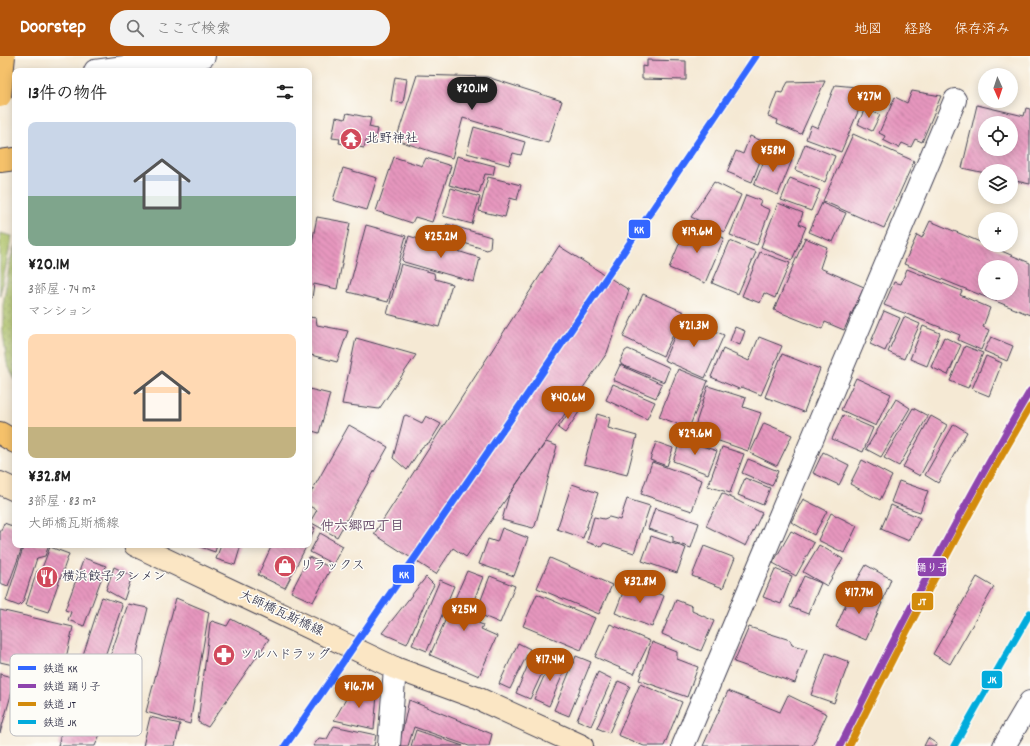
<!DOCTYPE html>
<html lang="ja">
<head>
<meta charset="utf-8">
<style>
	body { margin:0; font-family:Dekko,"Klee One",sans-serif; background:#f2f2f2; color:#222; height:100vh; display:flex; flex-direction:column; font-size:15px; white-space:nowrap }
	* { box-sizing:border-box; margin:0 }
	p { font-size:13px; color:#767676 }
	.icon { flex:none; width:22px; height:22px; fill:none; stroke:currentColor; stroke-width:2; stroke-linecap:round; stroke-linejoin:round }
	.map { position:relative; flex:1; overflow:hidden }
	.sheet { position:absolute; left:12px; top:12px; width:300px; height:480px; display:flex; flex-direction:column; background:#fff; border-radius:8px; box-shadow:0 2px 10px #0003 }
	.sheet>* { flex:none }
	.needle { width:26px; rotate:177deg }
	.controls { position:absolute; left:978px; top:12px; display:grid; gap:8px }
	.controls a { display:grid; place-items:center; width:40px; height:40px; border-radius:50%; background:#fff; box-shadow:0 2px 10px #0003; font-size:20px }
	.price { position:absolute; translate:-50% -34px; padding:0 9px; border-radius:14px; background:#b45309; color:#fff; font-size:13px; line-height:26px; filter:drop-shadow(0 1px 2px #0008) }
	.price::after { content:''; position:absolute; left:50%; top:24px; width:12px; height:9px; margin-left:-6px; background:inherit; clip-path:polygon(0 0,100% 0,50% 100%) }
	.price.active { background:#222; color:#fff }
	ul { padding:0; list-style:none }
	li { display:grid; align-content:center; gap:8px; height:212px; padding:0 16px }
	li span { display:grid; place-items:center; height:124px; border-radius:8px; color:#555 }
	li>.icon { margin-inline-start:auto }
	span .icon { width:72px; height:72px; fill:#fffc; stroke-width:1 }
	li b { font-size:17px }
	h2 { display:flex; justify-content:space-between; align-items:center; height:48px; padding:0 16px; font-size:17px }
	header { display:flex; align-items:center; gap:24px; box-sizing:border-box; height:56px; padding:0 20px; background:#b45309; color:#fff }
	header strong { font-size:19px }
	nav { display:flex; gap:22px; margin-inline-start:auto; font-size:14px }
	.search { width:280px; height:36px; background:#f2f2f2; display:flex; align-items:center; gap:10px; box-sizing:border-box; padding:0 14px; border-radius:22px; color:#767676; font-size:15px }
	.map>svg:first-child { display:block }
	.park { fill:url(#park-dots); stroke:#667150 }
	.pitch { fill:#abc064; stroke:#667150 }
	.building { fill:url(#building-back-hatch); fill-rule:evenodd }
	.lines { fill:none; stroke-linecap:round; stroke-linejoin:round }
	.street-casing { stroke:#424052; stroke-width:24 }
	.secondary-casing { stroke:#424052; stroke-width:24 }
	.highway-casing { stroke:#424052; stroke-width:24 }
	.street { stroke:#fff; stroke-width:22 }
	.secondary { stroke:#fbe6c4; stroke-width:22 }
	.highway { stroke:#f5c16b; stroke-width:22 }
	.highway-bridge-casing { stroke:#424052; stroke-width:24; stroke-linecap:butt }
	.highway-bridge { stroke:#f5c16b; stroke-width:22 }
	.rail-1-casing { stroke:#fdfcf7; stroke-width:10 }
	.rail-2-casing { stroke:#fdfcf7; stroke-width:10 }
	.rail-3-casing { stroke:#fdfcf7; stroke-width:10 }
	.rail-4-casing { stroke:#fdfcf7; stroke-width:10 }
	.rail-1 { stroke:#36f; stroke-width:7 }
	.rail-2 { stroke:#8e44ad; stroke-width:7 }
	.rail-3 { stroke:#d38b0c; stroke-width:7 }
	.rail-4 { stroke:#02abdc; stroke-width:7 }
	.labels { text-anchor:middle; dominant-baseline:central; stroke-width:3; stroke-linejoin:round; paint-order:stroke }
	.poi-label { font-size:13px; fill:#22223b; stroke:#fdfcf7; text-anchor:start }
	.street-label { font-size:13px; fill:#22223b; stroke:#fdfcf7 }
	.neighbourhood-label { font-size:14px; font-weight:bold; fill:#674b69; stroke:#fdfcf7 }
	.key { fill:#fdfcf7; stroke:#bbbbbf; stroke-width:1 }
	.key-label { font-size:11px; fill:#22223b }
	.line-badge { stroke:#fdfcf7; stroke-width:1.5 }
	.badge-label { font-size:11px; text-anchor:middle; font-weight:bold; fill:#fff }
</style>
</head>
<body>
<header>
<strong>Doorstep</strong>
<div class="search"><svg class="icon" aria-label="search" viewBox="0 0 24 24"><circle cx="10" cy="10" r="6"/><path d="M15 15l6 6"/></svg>ここで検索</div>
<nav><a>地図</a><a>経路</a><a>保存済み</a></nav>
</header>
<div class="map">
<svg width="1030" height="690" viewBox="0 0 1030 690">
	<defs>
		<pattern id="park-dots" width="8" height="8" patternUnits="userSpaceOnUse"><rect width="8" height="8" fill="#abc064"/><path d="M2 2h.1M6 6h.1" fill="none" stroke="#8b9c54" stroke-width="1.8" stroke-linecap="round"/></pattern>
		<pattern id="building-back-hatch" width="6" height="6" patternUnits="userSpaceOnUse"><rect width="6" height="6" fill="#e696be"/><path d="M-1 5l2 2M0 0l6 6M5-1l2 2" fill="none" stroke="#ba7a9c"/></pattern>
	</defs>
	<rect width="100%" height="100%" fill="#fdfcf7"/>
	<filter id="ink" filterUnits="userSpaceOnUse"><feTurbulence type="fractalNoise" baseFrequency=".025" numOctaves="2"/><feDisplacementMap in="SourceGraphic" scale="8" xChannelSelector="R" yChannelSelector="G"/><feConvolveMatrix kernelMatrix="1 2 1 2 8 2 1 2 1" color-interpolation-filters="sRGB"/></filter>
	<filter id="wash" filterUnits="userSpaceOnUse"><feTurbulence type="fractalNoise" baseFrequency=".012" numOctaves="4" result="noise"/><feDisplacementMap in="SourceGraphic" scale="16" xChannelSelector="R" yChannelSelector="G"/><feGaussianBlur stdDeviation="0.9" result="paint"/><feColorMatrix in="noise" values="0 0 0 0 0 0 0 0 0 0 0 0 0 0 0 0 0 1.4 0 .05"/><feComposite in="paint" operator="in"/></filter>
	<g filter="url(#wash)">
		<rect width="100%" height="100%" fill="#f5e9d4"/>
		<!-- park -->
		<path class="park" d="M 15,189 L 15,324 L 7,307 L 3,277 L 3,249 L 10,206 Z"/>
		<!-- pitch -->
		<path class="pitch" d="M 0,177 L 12,180 L 0,239 Z"/>
		<g id="blocks">
			<!-- building -->
			<path class="building" d="M 647,4 L 686,5 L 686,24 L 642,23 L 642,10 L 647,11 Z
				M 417,19 L 487,21 L 562,45 L 548,87 L 463,62 L 452,102 L 396,84 Z
				M 395,21 L 407,23 L 403,47 L 391,45 Z
				M 825,25 L 801,78 L 777,68 L 778,64 L 768,60 L 777,36 L 782,37 L 788,26 Z
				M 835,29 L 868,32 L 841,96 L 806,83 L 811,69 L 818,72 Z
				M 912,35 L 941,40 L 922,86 L 915,83 L 911,91 L 902,87 L 899,92 L 883,84 L 885,80 L 879,77 L 895,41 L 907,47 Z
				M 977,49 L 1024,60 L 1026,52 L 1030,53 L 1030,128 L 1011,124 L 1011,115 L 985,115 L 985,117 L 962,112 ZM 985,67 L 1011,67 L 1011,93 L 985,93 Z
				M 865,52 L 880,59 L 872,75 L 858,68 Z
				M 347,57 L 371,62 L 369,71 L 377,73 L 374,86 L 366,84 L 364,92 L 339,87 L 340,83 L 332,82 L 336,61 L 345,63 Z
				M 474,71 L 525,86 L 521,99 L 513,97 L 509,109 L 467,97 Z
				M 853,78 L 914,105 L 884,172 L 823,145 Z
				M 750,80 L 767,87 L 752,126 L 727,116 L 736,95 L 743,98 Z
				M 805,88 L 835,100 L 825,126 L 795,114 Z
				M 768,95 L 792,104 L 778,139 L 754,129 Z
				M 457,100 L 495,110 L 493,119 L 485,118 L 479,137 L 449,129 Z
				M 394,101 L 422,110 L 426,102 L 451,110 L 432,166 L 415,161 L 412,167 L 376,155 Z
				M 343,112 L 377,122 L 367,154 L 333,144 Z
				M 488,121 L 521,129 L 517,144 L 510,142 L 505,161 L 479,155 Z
				M 790,122 L 820,134 L 811,155 L 781,144 Z
				M 714,126 L 741,139 L 724,176 L 691,161 Z
				M 451,132 L 480,141 L 472,168 L 443,160 Z
				M 746,139 L 761,145 L 759,149 L 770,154 L 757,189 L 730,179 Z
				M 778,147 L 803,157 L 799,168 L 806,171 L 792,204 L 761,191 Z
				M 822,147 L 846,157 L 833,186 L 809,176 Z
				M 317,161 L 350,167 L 337,233 L 314,228 L 312,242 L 309,241 L 309,202 Z
				M 930,165 L 1030,207 L 1030,259 L 904,208 L 917,179 L 922,182 ZM 985,211 L 1011,211 L 1011,237 L 985,237 Z
				M 447,168 L 491,181 L 490,192 L 487,194 L 444,181 L 445,170 Z
				M 366,169 L 406,180 L 388,246 L 348,236 Z
				M 686,172 L 705,180 L 708,174 L 724,182 L 705,227 L 669,212 Z
				M 409,180 L 480,202 L 474,226 L 404,206 L 402,204 Z
				M 805,182 L 827,191 L 820,212 L 864,231 L 844,274 L 825,266 L 822,273 L 774,254 Z
				M 730,185 L 756,196 L 738,238 L 712,227 Z
				M 559,190 L 629,234 L 607,297 L 466,501 L 453,492 L 436,518 L 374,478 Z
				M 760,196 L 790,207 L 775,242 L 764,237 L 760,247 L 742,240 Z
				M 401,208 L 434,217 L 435,223 L 452,228 L 439,271 L 387,258 Z
				M 907,213 L 962,235 L 960,239 L 990,252 L 983,271 L 989,274 L 981,294 L 958,284 L 960,279 L 884,249 L 894,226 L 901,228 Z
				M 643,238 L 684,256 L 663,300 L 623,281 Z
				M 884,255 L 900,262 L 885,295 L 870,288 Z
				M 309,261 L 316,262 L 317,269 L 348,275 L 337,306 L 311,299 L 309,304 Z
				M 683,261 L 724,279 L 705,322 L 664,304 Z
				M 904,261 L 920,268 L 904,303 L 888,296 Z
				M 923,270 L 940,277 L 927,310 L 910,303 Z
				M 735,271 L 745,275 L 740,289 L 730,285 Z
				M 759,281 L 782,290 L 761,339 L 742,331 L 739,333 L 711,321 L 723,293 L 749,305 Z
				M 944,281 L 961,289 L 948,319 L 931,311 Z
				M 991,281 L 1013,290 L 1007,305 L 984,295 Z
				M 356,282 L 416,299 L 379,353 L 342,348 Z
				M 965,290 L 983,297 L 968,332 L 950,325 Z
				M 628,293 L 668,311 L 669,313 L 664,326 L 622,309 L 620,306 L 625,295 Z
				M 782,298 L 820,313 L 804,356 L 765,341 Z
				M 986,300 L 1002,307 L 989,340 L 972,333 Z
				M 620,309 L 662,328 L 656,342 L 613,324 Z
				M 678,313 L 708,325 L 689,372 L 659,361 Z
				M 856,322 L 891,338 L 876,370 L 841,354 Z
				M 613,328 L 655,346 L 647,363 L 606,344 Z
				M 708,330 L 746,342 L 743,351 L 761,357 L 748,395 L 713,383 L 711,378 L 694,373 Z
				M 309,333 L 330,338 L 319,377 L 309,374 Z
				M 896,343 L 910,352 L 881,401 L 866,393 Z
				M 572,352 L 579,356 L 565,377 L 558,372 Z
				M 913,352 L 928,360 L 899,410 L 884,402 Z
				M 597,358 L 610,362 L 608,372 L 637,380 L 627,419 L 584,408 Z
				M 406,359 L 422,367 L 426,360 L 441,368 L 430,386 L 422,391 L 407,414 L 393,402 L 404,360 Z
				M 843,359 L 873,372 L 863,396 L 832,383 Z
				M 931,360 L 947,369 L 920,420 L 903,411 Z
				M 764,367 L 792,379 L 777,410 L 750,397 Z
				M 954,368 L 967,376 L 938,427 L 925,419 Z
				M 349,369 L 388,391 L 337,481 L 310,466 L 317,454 L 309,450 L 309,440 Z
				M 681,383 L 717,395 L 708,418 L 673,405 Z
				M 546,386 L 557,390 L 535,470 L 533,472 L 502,464 L 509,439 Z
				M 656,386 L 673,392 L 667,410 L 650,404 Z
				M 722,391 L 744,398 L 730,437 L 708,430 Z
				M 823,396 L 849,409 L 839,429 L 813,417 Z
				M 748,403 L 778,415 L 772,430 L 742,417 Z
				M 862,404 L 892,420 L 880,444 L 850,428 Z
				M 652,406 L 702,424 L 692,455 L 641,438 Z
				M 745,422 L 770,432 L 763,449 L 738,439 Z
				M 899,425 L 928,435 L 920,456 L 891,446 Z
				M 572,428 L 598,437 L 583,482 L 557,473 Z
				M 722,437 L 762,457 L 746,490 L 706,470 Z
				M 627,443 L 650,450 L 634,497 L 604,487 L 601,491 L 587,486 L 594,461 L 604,463 L 609,461 L 620,464 Z
				M 803,443 L 827,455 L 814,479 L 791,466 Z
				M 891,449 L 920,462 L 909,485 L 881,473 Z
				M 655,452 L 699,467 L 691,492 L 673,486 L 673,481 L 648,473 Z
				M 831,457 L 857,470 L 844,497 L 818,484 Z
				M 4,467 L 15,471 L 15,489 L 23,489 L 8,530 L 0,527 L 0,477 Z
				M 309,469 L 315,472 L 309,484 Z
				M 502,472 L 528,482 L 514,520 L 479,508 L 488,483 L 497,486 Z
				M 791,475 L 814,487 L 796,520 L 773,507 Z
				M 320,477 L 343,490 L 333,508 L 310,496 Z
				M 651,480 L 686,492 L 677,517 L 642,505 Z
				M 24,489 L 49,489 L 45,500 L 37,502 L 23,546 L 19,550 L 6,545 Z
				M 195,489 L 217,489 L 215,496 Z
				M 221,489 L 241,489 L 235,509 L 216,503 Z
				M 272,489 L 307,489 L 285,532 L 258,519 Z
				M 819,489 L 843,503 L 827,530 L 803,516 Z
				M 704,490 L 735,502 L 723,532 L 692,520 Z
				M 50,491 L 69,498 L 48,556 L 26,549 L 37,515 L 42,512 Z
				M 309,501 L 331,512 L 313,546 L 291,536 Z
				M 84,502 L 106,510 L 84,570 L 68,564 L 71,556 L 65,554 Z
				M 550,502 L 612,529 L 599,558 L 537,532 Z
				M 866,509 L 891,523 L 883,544 L 853,531 Z
				M 114,511 L 132,520 L 124,544 L 106,534 Z
				M 775,513 L 792,520 L 781,548 L 763,541 Z
				M 467,515 L 483,521 L 467,562 L 483,569 L 481,573 L 497,580 L 479,620 L 430,599 Z
				M 490,520 L 515,530 L 500,567 L 476,557 Z
				M 804,520 L 821,527 L 808,558 L 790,551 Z
				M 426,521 L 434,529 L 427,542 L 407,588 L 382,577 Z
				M 977,521 L 994,531 L 950,608 L 933,598 Z
				M 440,524 L 454,530 L 427,595 L 412,589 Z
				M 627,526 L 664,540 L 652,571 L 615,557 Z
				M 852,534 L 882,547 L 866,584 L 836,571 Z
				M 537,538 L 595,562 L 581,594 L 523,570 Z
				M 102,541 L 120,547 L 122,550 L 102,609 L 82,602 Z
				M 176,542 L 209,556 L 190,668 L 146,656 Z
				M 676,544 L 692,550 L 692,555 L 714,565 L 701,595 L 662,578 Z
				M 128,548 L 148,552 L 133,613 L 127,615 L 95,690 L 58,690 L 75,618 L 77,617 L 103,621 Z
				M 0,554 L 73,571 L 62,620 L 0,606 Z
				M 231,563 L 269,583 L 208,671 L 198,666 L 210,567 L 212,565 L 227,570 Z
				M 610,568 L 650,585 L 634,618 L 595,601 Z
				M 749,571 L 790,584 L 792,589 L 807,593 L 795,627 L 734,606 Z
				M 652,586 L 677,596 L 677,603 L 698,611 L 687,641 L 639,624 Z
				M 518,587 L 530,593 L 510,633 L 499,628 Z
				M 534,595 L 549,602 L 530,643 L 516,637 Z
				M 826,597 L 849,606 L 834,647 L 811,639 Z
				M 576,600 L 591,606 L 569,660 L 554,654 Z
				M 552,602 L 567,609 L 549,650 L 534,643 Z
				M 598,616 L 612,623 L 591,670 L 577,664 Z
				M 0,618 L 16,622 L 0,677 Z
				M 618,625 L 630,630 L 609,677 L 597,672 Z
				M 640,628 L 682,646 L 664,690 L 644,690 L 618,679 Z
				M 354,629 L 377,639 L 374,673 L 334,664 Z
				M 728,635 L 780,656 L 788,639 L 827,658 L 812,690 L 703,690 Z
				M 409,644 L 492,678 L 489,690 L 469,690 L 414,671 L 408,690 L 399,690 Z
				M 150,661 L 180,668 L 175,690 L 143,690 Z
				M 334,670 L 376,679 L 374,690 L 313,690 L 319,682 L 327,683 Z
				M 416,674 L 463,690 L 411,690 Z
				M 928,682 L 937,688 L 936,690 L 924,690 Z"/>
		</g>
	</g>
	<g filter="url(#ink)">
		<use href="#blocks" fill-opacity="0" stroke="#424052" stroke-width="1"/>
		<g class="lines">
			<!-- street casing -->
			<g class="street-casing">
				<path id="street" d="M 95,15 L 204,0
					M 389,690 L 395,612
					M 683,690 L 955,44
					M 1004,690 L 1030,646"/>
			</g>
			<!-- secondary casing -->
			<g class="secondary-casing">
				<path id="secondary" d="M 0,427 L 15,434
					M 135,489 L 395,612 L 477,642 L 582,690"/>
			</g>
			<!-- highway casing -->
			<g class="highway-casing">
				<path id="highway" d="M 0,105 L 15,103
					M 0,377 L 15,386"/>
			</g>
			<!-- street -->
			<use href="#street" class="street"/>
			<!-- secondary -->
			<use href="#secondary" class="secondary"/>
			<!-- highway -->
			<use href="#highway" class="highway"/>
			<!-- highway-bridge casing -->
			<g class="highway-bridge-casing">
				<path id="highway-bridge" d="M 0,40 L 4,0"/>
			</g>
			<!-- highway-bridge -->
			<use href="#highway-bridge" class="highway-bridge"/>
			<!-- rail-1 casing -->
			<g class="rail-1-casing">
				<path id="rail-1" d="M 285,690 L 521,348 L 756,0"/>
			</g>
			<!-- rail-2 casing -->
			<g class="rail-2-casing">
				<path id="rail-2" d="M 840,690 C 900,570 962,451 1030,335"/>
			</g>
			<!-- rail-3 casing -->
			<g class="rail-3-casing">
				<path id="rail-3" d="M 849,690 C 906,575 965,461 1030,351"/>
			</g>
			<!-- rail-4 casing -->
			<g class="rail-4-casing">
				<path id="rail-4" d="M 954,690 L 1030,557"/>
			</g>
			<!-- rail-1 -->
			<use href="#rail-1" class="rail-1"/>
			<!-- rail-2 -->
			<use href="#rail-2" class="rail-2"/>
			<!-- rail-3 -->
			<use href="#rail-3" class="rail-3"/>
			<!-- rail-4 -->
			<use href="#rail-4" class="rail-4"/>
		</g>
	</g>
	<!-- icons -->
	<defs>
		<g id="temple-disc" transform="scale(1.15)"><circle r="9.5" fill="#d1495b" stroke="#fdfcf7"/><path d="M0-6L5-2H3V0L6.5 2.5H4V6H1.5V3h-3V6H-4V2.5H-6.5L-3 0V-2H-5Z" fill="#fff"/></g>
		<g id="shop-disc" transform="scale(1.15)"><circle r="9.5" fill="#d1495b" stroke="#fdfcf7"/><path d="M-5-2.5h2.3a2.7 3.5 0 0 1 5.4 0H5L5.5 6h-11ZM-1.5-2.5h3a1.5 2.3 0 0 0-3 0Z" fill="#fff"/></g>
		<g id="restaurant-disc" transform="scale(1.15)"><circle r="9.5" fill="#d1495b" stroke="#fdfcf7"/><path d="M-5-6h1v4h1v-4h1v4h1v-4h1v5L-1.5 .5V6h-2V.5L-5-1ZM5-6V6H3V1.5H1.5Q1.5-4 5-6Z" fill="#fff"/></g>
		<g id="pharmacy-disc" transform="scale(1.15)"><circle r="9.5" fill="#d1495b" stroke="#fdfcf7"/><path d="M-2-6h4v4h4v4h-4v4h-4v-4h-4v-4h4Z" fill="#fff"/></g>
	</defs>
	<g fill-rule="evenodd">
		<use href="#temple-disc" x="351" y="83"/>
		<use href="#shop-disc" x="285" y="510"/>
		<use href="#restaurant-disc" x="47" y="521"/>
		<use href="#pharmacy-disc" x="224" y="599"/>
	</g>
	<g class="labels">
		<!-- poi labels -->
		<g class="poi-label">
			<text x="366" y="83">北野神社</text>
			<text x="300" y="510">リラックス</text>
			<text x="62" y="521">横浜餃子タンメン</text>
			<text x="240" y="599">ツルハドラッグ</text>
		</g>
		<!-- street labels -->
		<g class="street-label">
			<text transform="translate(281 558) rotate(25)">大師橋瓦斯橋線</text>
		</g>
		<!-- neighbourhood labels -->
		<g class="neighbourhood-label">
			<text x="362" y="471">仲六郷四丁目</text>
		</g>
	</g>
	<!-- legend -->
	<rect x="10" y="598" width="132" height="82" rx="6" class="key"/>
	<rect x="18" y="610" width="18" height="4" fill="#36f"/>
	<rect x="18" y="628" width="18" height="4" fill="#8e44ad"/>
	<rect x="18" y="646" width="18" height="4" fill="#d38b0c"/>
	<rect x="18" y="664" width="18" height="4" fill="#02abdc"/>
	<g class="key-label">
		<text x="43" y="616">鉄道 KK</text>
		<text x="43" y="634">鉄道 踊り子</text>
		<text x="43" y="652">鉄道 JT</text>
		<text x="43" y="670">鉄道 JK</text>
	</g>
	<g class="line-badge">
		<rect x="628" y="163" width="23" height="20" rx="4" fill="#36f"/>
		<rect x="917" y="501" width="30" height="20" rx="4" fill="#8e44ad"/>
		<rect x="392" y="508" width="23" height="20" rx="4" fill="#36f"/>
		<rect x="911" y="536" width="23" height="19" rx="4" fill="#d38b0c"/>
		<rect x="981" y="614" width="22" height="19" rx="4" fill="#02abdc"/>
	</g>
	<g class="badge-label">
		<text x="639" y="177">KK</text>
		<text x="932" y="515">踊り子</text>
		<text x="404" y="522">KK</text>
		<text x="922" y="549">JT</text>
		<text x="992" y="627">JK</text>
	</g>
</svg>
<div class="controls">
<a><svg class="needle" viewBox="-14 -14 28 28"><path d="M0-13l5 13h-10z" fill="#e53935"/><path d="M0 13l5-13h-10z" fill="#767676"/></svg></a>
<a><svg class="icon" aria-label="locate" viewBox="0 0 24 24"><circle cx="12" cy="12" r="6"/><path d="M12 2v4M12 18v4M2 12h4M18 12h4"/></svg></a>
<a><svg class="icon" aria-label="layers" viewBox="0 0 24 24"><path d="M12 4l9 5-9 5-9-5zM3 14l9 5 9-5"/></svg></a>
<a>+</a>
<a>−</a>
</div>
<b class="price active" style="left:472px;top:55px">¥20.1M</b>
<b class="price" style="left:869px;top:63px">¥27M</b>
<b class="price" style="left:773px;top:117px">¥58M</b>
<b class="price" style="left:697px;top:198px">¥19.6M</b>
<b class="price" style="left:441px;top:203px">¥25.2M</b>
<b class="price" style="left:694px;top:292px">¥21.3M</b>
<b class="price" style="left:568px;top:364px">¥40.6M</b>
<b class="price" style="left:695px;top:400px">¥29.6M</b>
<b class="price" style="left:640px;top:548px">¥32.8M</b>
<b class="price" style="left:859px;top:559px">¥17.7M</b>
<b class="price" style="left:464px;top:576px">¥25M</b>
<b class="price" style="left:550px;top:626px">¥17.4M</b>
<b class="price" style="left:359px;top:653px">¥16.7M</b>
<section class="sheet">
<h2>13件の物件<svg class="icon" aria-label="filters" viewBox="0 0 24 24"><path d="M4 7h16M4 17h16"/><circle cx="9" cy="7" r="2"/><circle cx="15" cy="17" r="2"/></svg></h2>
<ul>
<li><span style="background:linear-gradient(#c9d6e8 60%,#7fa58c 0)"><svg class="icon" aria-label="home" viewBox="0 0 24 24"><path d="M3 11l9-7 9 7M6 9v11h12V9"/></svg></span><div><b>¥20.1M</b><p>3部屋 · 74 m²</p><p>マンション</p></div></li>
<li><span style="background:linear-gradient(#ffd9b3 75%,#c2b280 0)"><svg class="icon" aria-label="home" viewBox="0 0 24 24"><path d="M3 11l9-7 9 7M6 9v11h12V9"/></svg></span><div><b>¥32.8M</b><p>3部屋 · 83 m²</p><p>大師橋瓦斯橋線</p></div></li>
</ul>
</section>
</div>
</body>
</html>
